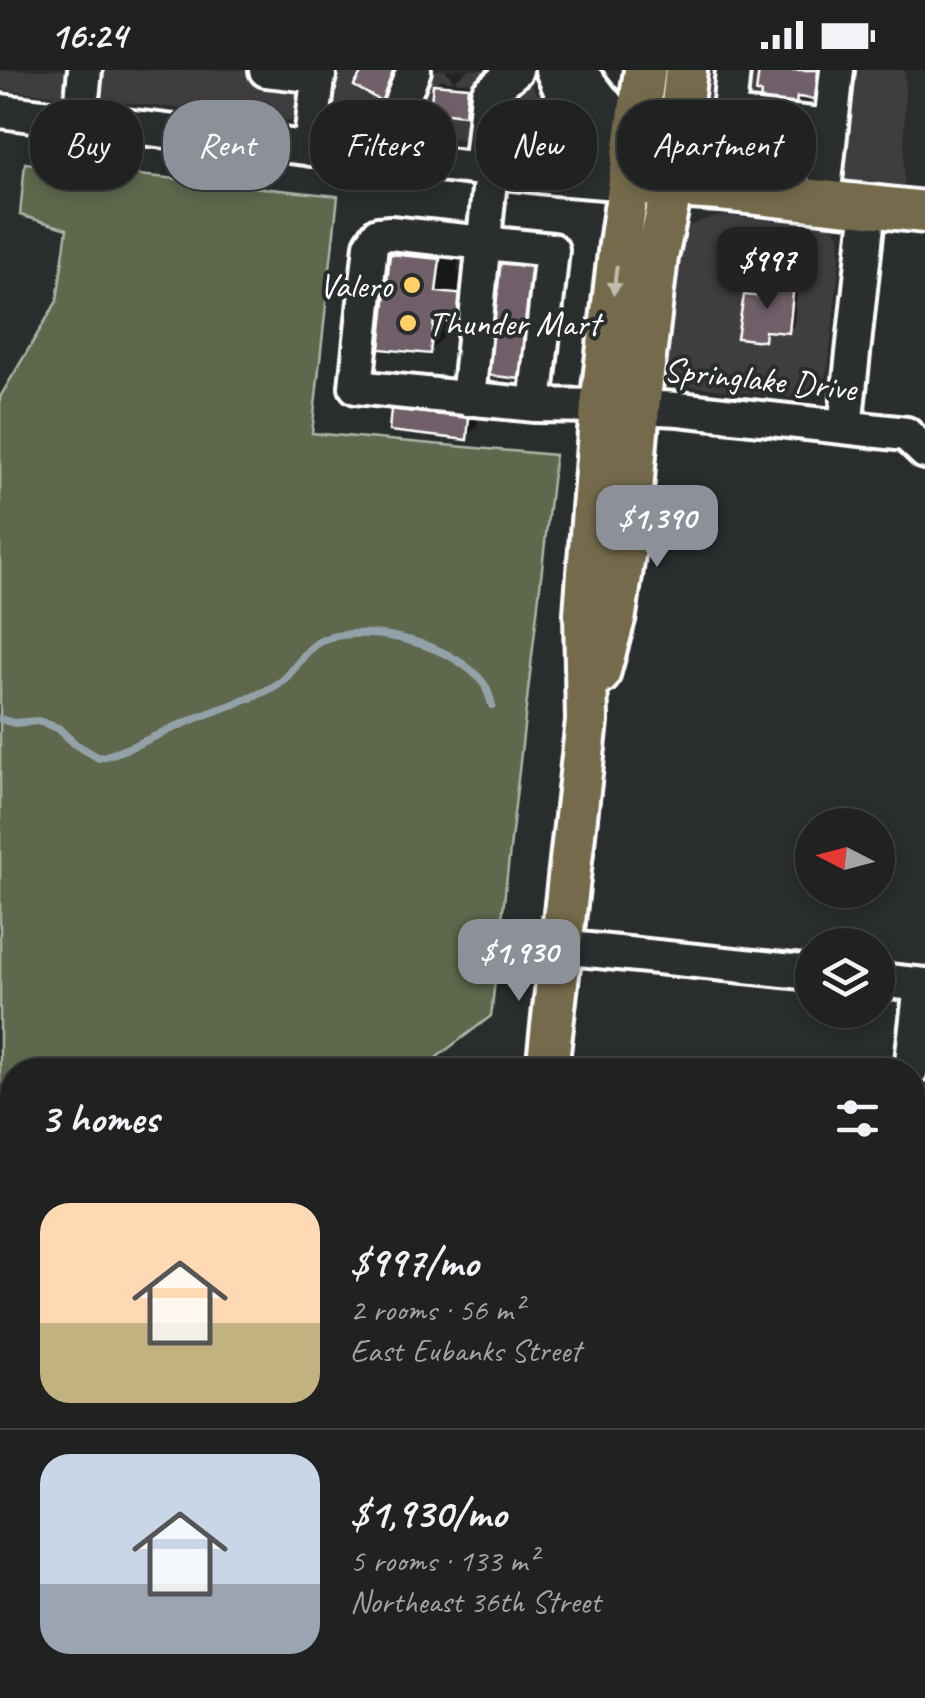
<!DOCTYPE html>
<html lang="en">
<head>
<meta charset="utf-8">
<style>
	body { margin:0; font-family:Caveat,sans-serif; background:#282a2a; color:#f1f3f6; height:100vh; display:flex; flex-direction:column; font-size:38px; white-space:nowrap }
	* { box-sizing:border-box; margin:0 }
	p { font-size:32px; color:#a2a4a5 }
	.icon { flex:none; width:55px; height:55px; fill:none; stroke:currentColor; stroke-width:2; stroke-linecap:round; stroke-linejoin:round }
	.map { position:relative; flex:1; overflow:hidden }
	.drawer { position:absolute; left:0px; top:988px; width:925px; height:642px; display:flex; flex-direction:column; background:#202222; border-radius:40px 40px 0 0; box-shadow:0 5px 15px #0003,0 0 0 2px #3d3f40 }
	.drawer>* { flex:none }
	.guide { position:absolute; left:30px; top:30px; width:865px; height:90px; display:flex; gap:20px }
	.needle { width:65px; rotate:276deg }
	.controls { position:absolute; left:795px; top:738px; display:grid; gap:20px }
	.controls a { display:grid; place-items:center; width:100px; height:100px; border-radius:50%; background:#202222; box-shadow:0 5px 15px #0003,0 0 0 2px #3d3f40; font-size:50px }
	.price { position:absolute; translate:-50% -85px; padding:0 22px; border-radius:20px; background:#8c9099; color:#fff; font-size:32px; line-height:65px; filter:drop-shadow(0 2px 5px #0008) }
	.price::after { content:''; position:absolute; left:50%; top:60px; width:30px; height:22px; margin-left:-15px; background:inherit; clip-path:polygon(0 0,100% 0,50% 100%) }
	.price.on { background:#222; color:#fff }
	ul { padding:0; list-style:none }
	li { display:flex; align-items:center; gap:30px; height:250px; padding:0 40px }
	li+li { border-top:2px solid #3d3f40 }
	li span { display:grid; place-items:center; flex:none; width:280px; height:200px; border-radius:30px; color:#555 }
	li>.icon { margin-inline-start:auto }
	span .icon { width:120px; height:120px; fill:#fffc; stroke-width:1 }
	li b { font-size:42px }
	h2 { display:flex; justify-content:space-between; align-items:center; height:120px; padding:0 40px; font-size:42px }
	.tag { padding:0 35px; border-radius:40px; background:#202222; box-shadow:0 5px 15px #0003,0 0 0 2px #3d3f40; font-size:35px; line-height:90px }
	.tag.on { background:#8c9099; color:#fff }
	.status { display:flex; justify-content:space-between; align-items:center; height:70px; padding:0 50px; background:#202222; direction:ltr }
	.status svg { height:28px; fill:currentColor }
	.map>svg:first-child { display:block }
	.built { fill:#3f3c40 }
	.green { fill:#5e674e; stroke:#aeb3a6; stroke-width:2.5 }
	.shadow { fill:#0007 }
	.lines { fill:none; stroke-linecap:round; stroke-linejoin:round }
	.stream { stroke:#93a2a9; stroke-width:8 }
	.building { fill:#6f5f69; stroke:#fff; stroke-width:2.5 }
	.minor-casing { stroke:#fff; stroke-width:40 }
	.major-casing { stroke:#fff; stroke-width:48 }
	.minor { stroke:#2a2d2e; stroke-width:32 }
	.major { stroke:#746b4b; stroke-width:40 }
	.oneway { fill:#c0bcae }
	.poi-dot { fill:#ffd166; stroke:#2a2d2e; stroke-width:4 }
	.labels { text-anchor:middle; dominant-baseline:central; stroke-width:8; stroke-linejoin:round; paint-order:stroke }
	.poi-label { font-size:35px; fill:#fff; stroke:#2a2d2e; text-anchor:end }
	.street-label { font-size:35px; fill:#fff; stroke:#2a2d2e }
</style>
</head>
<body>
<div class="status"><b>16:24</b><svg viewBox="0 0 49 12"><path d="M0 12V9h3v3zM5 12V6h3v6zM10 12V3h3v9zM15 12V0h3v12zM26 1h20v11H26zM47 4h2v5h-2z"/></svg></div>
<div class="map">
<svg width="925" height="1628" viewBox="0 0 925 1628">
	<rect width="100%" height="100%" fill="#2a2d2e"/>
	<filter id="ink" filterUnits="userSpaceOnUse"><feTurbulence type="fractalNoise" baseFrequency=".01" numOctaves="2"/><feDisplacementMap in="SourceGraphic" scale="20" xChannelSelector="R" yChannelSelector="G"/><feConvolveMatrix kernelMatrix="1 2 1 2 8 2 1 2 1" color-interpolation-filters="sRGB"/></filter>
	<g filter="url(#ink)">
		<!-- built -->
		<path class="built" d="M 0,0 L 520,0 L 551,41 L 523,76 L 0,19 Z
			M 696,0 L 905,0 L 904,119 L 731,100 L 717,97 L 706,90 L 697,79 L 691,63 Z
			M 722,146 L 831,156 L 839,165 L 840,185 L 828,298 L 822,314 L 806,325 L 789,327 L 681,315 L 669,309 L 664,291 L 677,181 L 681,167 L 689,157 L 703,150 Z"/>
		<!-- green -->
		<path class="green" d="M 25,93 L 338,126 L 312,363 L 555,385 L 491,946 L 420,1000 L 12,1000 L 12,1307 L 0,1316 L 0,327 L 57,231 L 67,159 L 20,145 Z"/>
		<!-- shadow -->
		<path class="shadow" d="M 445,0 L 468,0 L 454,11 L 472,13 L 469,37 L 464,42 L 435,15 L 440,10 L 454,11 Z
			M 761,0 L 839,3 L 811,26 L 808,58 L 790,75 L 764,21 Z
			M 525,160 L 555,163 L 542,284 L 520,306 L 494,254 L 452,250 L 451,259 L 429,282 L 393,185 L 415,162 L 461,167 L 457,201 L 500,205 L 503,183 Z
			M 774,206 L 798,209 L 794,255 L 788,260 L 769,259 L 768,263 L 763,268 L 746,226 L 751,221 L 768,222 L 769,211 Z
			M 405,329 L 479,337 L 477,356 L 466,367 L 393,340 Z
			M 0,1623 L 36,1628 L 0,1628 Z"/>
		<g class="lines">
			<!-- stream -->
			<path class="stream" d="M 0,649 L 14,653 L 38,651 L 58,658 L 75,674 L 99,688 C 130,680 156,665 185,653 C 215,639 249,632 278,614 C 297,602 304,575 328,568 C 372,554 456,575 484,614 C 488,620 490,628 492,635"/>
		</g>
		<!-- building -->
		<path class="building" d="M 363,0 L 400,0 L 383,32 L 354,16 Z
			M 759,0 L 821,0 L 818,19 L 824,20 L 822,30 L 797,27 L 791,78 L 755,74 L 761,23 L 756,23 Z
			M 433,14 L 468,17 L 465,45 L 430,41 Z
			M 500,182 L 534,185 L 521,309 L 486,305 L 491,256 L 434,250 L 430,284 L 380,279 L 390,184 L 440,189 L 436,222 L 495,228 Z
			M 767,210 L 794,213 L 789,263 L 765,261 L 764,271 L 737,268 L 744,225 L 765,227 Z
			M 391,339 L 469,348 L 467,370 L 389,361 Z"/>
		<g class="lines">
			<!-- minor casing -->
			<g class="minor-casing">
				<path id="minor" d="M 266,0 L 319,6
					M 552,0 L 567,35 L 629,114
					M 574,0 L 589,13 L 672,117
					M 733,0 L 725,83 L 827,93
					M 0,41 L 555,108 L 629,114
					M 729,45 L 831,56
					M 80,49 L 85,0
					M 310,79 L 319,0
					M 390,89 L 394,50 L 414,0
					M 480,99 L 488,24 L 516,0
					M 507,102 C 539,80 552,73 567,35
					M 825,111 L 837,0
					M 468,329 L 491,100
					M 535,335 L 552,180 L 390,163 L 378,164 L 371,175 L 356,317 L 535,335 L 601,336
					M 639,337 L 679,339 L 906,364 L 925,382
					M 845,357 L 869,136
					M 560,877 L 812,903
					M 878,910 L 925,915
					M 911,1000 L 921,915
					M 0,1602 L 12,1604
					M 149,1618 L 257,1628
					M 87,1628 L 88,1618
					M 838,1628 L 839,1618"/>
			</g>
			<!-- major casing -->
			<g class="major-casing">
				<path id="major" d="M 645,115 L 720,120 L 925,142
					M 599,604 L 615,545 L 630,445 L 639,337 L 657,187 L 672,117 L 686,0
					M 547,1000 L 587,651 L 585,543 L 601,336 L 620,174 L 645,0
					M 478,1628 L 479,1618"/>
			</g>
			<!-- minor -->
			<use href="#minor" class="minor"/>
			<!-- major -->
			<use href="#major" class="major"/>
		</g>
		<!-- one-way arrows -->
		<defs><path id="oneway-solid" d="M-6-.8H1V-3.2L6.5 0L1 3.2V.8H-6Z" transform="scale(2.5)"/></defs>
		<use class="oneway" href="#oneway-solid" transform="translate(615 210) rotate(97)"/>
	</g>
	<!-- markers -->
	<g class="poi-dot">
		<circle cx="412" cy="215" r="10"/>
		<circle cx="408" cy="253" r="10"/>
	</g>
	<g class="labels">
		<!-- poi labels -->
		<g class="poi-label">
			<text x="392" y="215">Valero</text>
			<text x="428" y="253" text-anchor="start">Thunder Mart</text>
		</g>
		<!-- street labels -->
		<g class="street-label">
			<text transform="translate(760 309) rotate(6)">Springlake Drive</text>
		</g>
	</g>
</svg>
<div class="controls">
<a><svg class="needle" viewBox="-14 -14 28 28"><path d="M0-13l5 13h-10z" fill="#e53935"/><path d="M0 13l5-13h-10z" fill="#a2a4a5"/></svg></a>
<a><svg class="icon" aria-label="layers" viewBox="0 0 24 24"><path d="M12 4l9 5-9 5-9-5zM3 14l9 5 9-5"/></svg></a>
</div>
<b class="price on" style="left:767px;top:242px">$997</b>
<b class="price" style="left:657px;top:500px">$1,390</b>
<b class="price" style="left:519px;top:934px">$1,930</b>
<div class="guide">
<a class="tag">Buy</a>
<a class="tag on">Rent</a>
<a class="tag">Filters</a>
<a class="tag">New</a>
<a class="tag">Apartment</a>
</div>
<section class="drawer">
<h2>3 homes<svg class="icon" aria-label="filters" viewBox="0 0 24 24"><path d="M4 7h16M4 17h16"/><circle cx="9" cy="7" r="2"/><circle cx="15" cy="17" r="2"/></svg></h2>
<ul>
<li><span style="background:linear-gradient(#ffd9b3 60%,#c2b280 0)"><svg class="icon" aria-label="home" viewBox="0 0 24 24"><path d="M3 11l9-7 9 7M6 9v11h12V9"/></svg></span><div><b>$997/mo</b><p>2 rooms · 56 m²</p><p>East Eubanks Street</p></div></li>
<li><span style="background:linear-gradient(#c9d6e8 65%,#9aa5b1 0)"><svg class="icon" aria-label="home" viewBox="0 0 24 24"><path d="M3 11l9-7 9 7M6 9v11h12V9"/></svg></span><div><b>$1,930/mo</b><p>5 rooms · 133 m²</p><p>Northeast 36th Street</p></div></li>
</ul>
</section>
</div>
</body>
</html>
